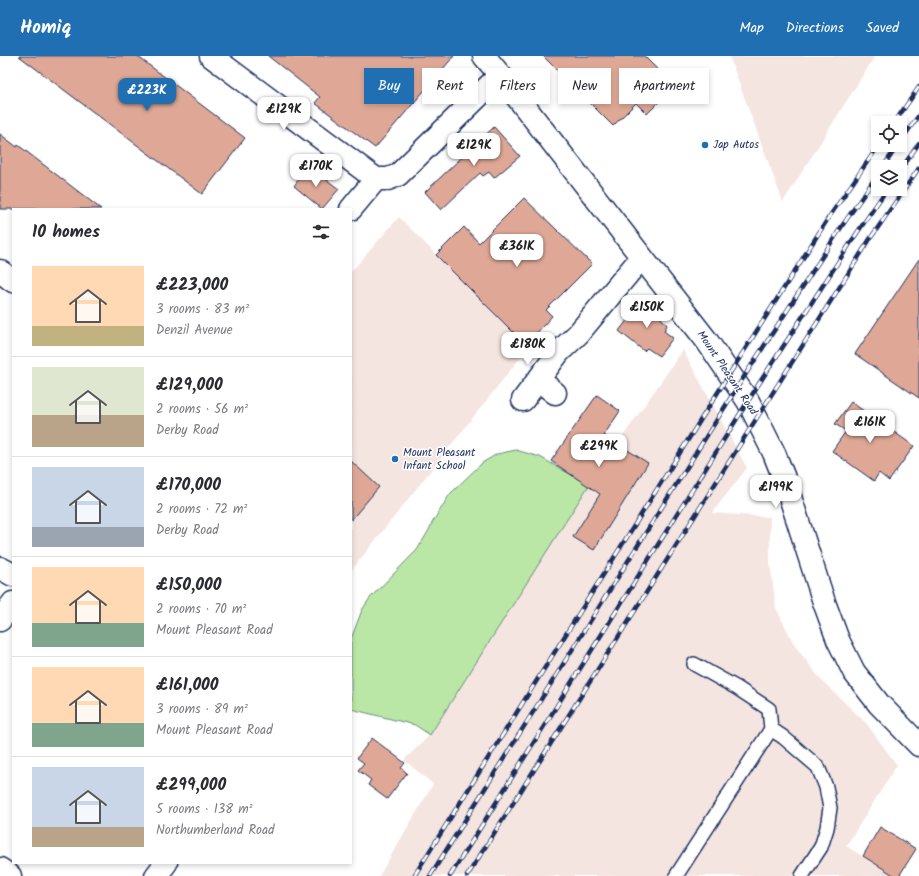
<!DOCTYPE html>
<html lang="en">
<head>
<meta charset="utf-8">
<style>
	body { margin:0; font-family:Kalam,sans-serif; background:#f2f2f3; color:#2b2b33; height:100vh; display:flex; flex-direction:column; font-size:15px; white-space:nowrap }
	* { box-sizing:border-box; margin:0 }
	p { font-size:13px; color:#7c7c81 }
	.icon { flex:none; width:22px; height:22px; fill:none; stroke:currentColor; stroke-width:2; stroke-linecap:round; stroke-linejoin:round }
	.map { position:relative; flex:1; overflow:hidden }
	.sheet { position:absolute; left:12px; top:152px; width:340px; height:656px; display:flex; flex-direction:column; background:#fff; border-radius:0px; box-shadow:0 2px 6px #0003 }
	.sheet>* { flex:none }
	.banner { position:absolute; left:364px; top:12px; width:380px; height:36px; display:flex; gap:8px }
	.buttons { position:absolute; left:871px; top:60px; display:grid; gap:8px }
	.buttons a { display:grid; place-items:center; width:36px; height:36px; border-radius:0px; background:#fff; box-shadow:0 2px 6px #0003; font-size:20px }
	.price { position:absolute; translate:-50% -34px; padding:0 9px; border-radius:8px; background:#fff; color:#222; font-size:13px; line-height:26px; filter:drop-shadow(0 1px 2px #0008) }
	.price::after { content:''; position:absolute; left:50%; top:24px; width:12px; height:9px; margin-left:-6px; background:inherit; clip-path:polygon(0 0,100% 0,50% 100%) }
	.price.on { background:#1f6fb2; color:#fff }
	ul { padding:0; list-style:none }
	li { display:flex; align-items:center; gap:12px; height:100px; padding:0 20px }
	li+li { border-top:1px solid #e1e1e2 }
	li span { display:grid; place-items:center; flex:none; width:112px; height:80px; border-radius:0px; color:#555 }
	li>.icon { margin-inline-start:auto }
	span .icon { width:48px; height:48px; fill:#fffc; stroke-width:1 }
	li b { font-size:17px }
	h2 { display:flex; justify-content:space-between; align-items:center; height:48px; padding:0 20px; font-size:17px }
	.pill { padding:0 14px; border-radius:0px; background:#fff; box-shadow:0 2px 6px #0003; font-size:14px; line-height:36px }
	.pill.on { background:#1f6fb2; color:#fff }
	header { display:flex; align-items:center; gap:24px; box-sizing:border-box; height:56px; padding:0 20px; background:#1f6fb2; color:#fff }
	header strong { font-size:19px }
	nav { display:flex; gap:22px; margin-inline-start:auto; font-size:14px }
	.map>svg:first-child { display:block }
	.built { fill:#f5e5e0 }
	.green { fill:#bae7a5; stroke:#6a8b82 }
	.building { fill:#dfa896; stroke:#1b2f5e }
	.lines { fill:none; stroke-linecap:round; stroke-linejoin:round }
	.service-casing { stroke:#1b2f5e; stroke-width:16 }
	.minor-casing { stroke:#1b2f5e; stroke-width:25 }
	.tertiary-casing { stroke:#1b2f5e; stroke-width:25 }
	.service { stroke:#fff; stroke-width:13 }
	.minor { stroke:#fff; stroke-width:22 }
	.tertiary { stroke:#fff; stroke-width:22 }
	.rail-casing { stroke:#1b2f5e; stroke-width:4.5 }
	.rail { stroke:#fff; stroke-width:3; stroke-dasharray:9; stroke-linecap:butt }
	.poi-dot { fill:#1f6fb2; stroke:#fff; stroke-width:1.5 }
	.labels { text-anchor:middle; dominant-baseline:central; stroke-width:3; stroke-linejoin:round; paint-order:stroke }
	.poi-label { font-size:11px; fill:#1b2f5e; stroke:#fff; text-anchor:start }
	.street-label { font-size:11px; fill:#1b2f5e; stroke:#fff }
</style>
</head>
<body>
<header>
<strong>Homiq</strong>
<nav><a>Map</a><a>Directions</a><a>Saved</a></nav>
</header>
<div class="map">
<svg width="919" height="820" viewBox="0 0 919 820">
	<rect width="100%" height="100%" fill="#fff"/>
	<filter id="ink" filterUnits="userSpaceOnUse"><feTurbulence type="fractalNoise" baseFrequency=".025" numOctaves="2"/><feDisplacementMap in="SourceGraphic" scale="8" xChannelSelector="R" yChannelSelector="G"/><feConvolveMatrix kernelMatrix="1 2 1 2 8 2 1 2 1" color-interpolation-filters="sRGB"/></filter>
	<g filter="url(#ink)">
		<!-- built -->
		<path class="built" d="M 729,0 L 875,0 L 783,146 Z
			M 399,161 L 528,292 L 351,515 L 351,216 Z
			M 683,294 L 747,412 L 712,457 L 770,461 L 770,507 L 776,552 L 794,588 L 821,624 L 866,667 L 897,709 L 846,790 L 895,820 L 379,820 L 433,728 L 404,704 L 430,679 L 589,429 Z"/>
		<!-- green -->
		<path class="green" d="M 516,394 L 540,401 L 589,429 L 430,679 L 415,669 L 351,653 L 351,583 L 362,554 L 370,542 L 417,494 L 429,474 L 432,467 L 450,438 L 482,407 L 497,398 Z"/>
		<!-- building -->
		<path class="building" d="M 19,0 L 137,0 L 245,82 L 202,138 Z
			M 268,0 L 454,0 L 375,92 L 315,47 L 320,41 Z
			M 543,0 L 644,0 L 659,15 L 648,25 L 664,41 L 647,58 L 636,47 L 613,70 Z
			M 494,71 L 520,100 L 494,122 L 489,116 L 483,120 L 480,117 L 441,154 L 425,136 Z
			M 0,78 L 17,91 L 18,89 L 101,153 L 0,153 Z
			M 308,110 L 339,133 L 322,153 L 294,130 Z
			M 524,142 L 592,208 L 546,254 L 552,260 L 526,289 L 436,199 L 464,171 L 479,187 Z
			M 919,203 L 919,342 L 855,298 Z
			M 644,242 L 667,269 L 664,275 L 673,282 L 659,300 L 647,292 L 644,295 L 619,275 Z
			M 597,339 L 620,355 L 604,379 L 648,407 L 594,494 L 573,481 L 600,438 L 551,405 Z
			M 851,346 L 914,390 L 889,425 L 879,417 L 874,425 L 832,395 L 846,375 L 835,368 Z
			M 351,405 L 379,431 L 351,464 Z
			M 372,682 L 405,707 L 401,712 L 407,717 L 387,743 L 368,729 L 371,724 L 358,714 L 364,707 L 357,702 Z
			M 880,771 L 916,793 L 899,820 L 895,820 L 863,800 Z"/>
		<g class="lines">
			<!-- service casing -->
			<g class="service-casing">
				<path id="service" d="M 694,608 L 737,632 L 769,653 L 771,673 L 783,681 L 818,711 L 826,731 L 830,752 L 827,772 L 821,791 L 802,820
					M 676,820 L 771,673"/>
			</g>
			<!-- minor casing -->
			<g class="minor-casing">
				<path id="minor" d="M 211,0 L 376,123
					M 376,123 L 388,123 L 398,119 L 500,19
					M 351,153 L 376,123
					M 0,215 L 13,225
					M 539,324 L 555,337
					M 523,344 L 559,296 L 578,278 L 641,202
					M 0,512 L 13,519
					M 0,564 L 13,547
					M 0,813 L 10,820
					M 156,820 L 166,807"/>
			</g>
			<!-- tertiary casing -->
			<g class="tertiary-casing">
				<path id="tertiary" d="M 484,0 L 500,19 L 707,285 L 748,345 L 774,397 L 784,422 L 824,546 L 838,584 L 854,616 L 879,648 L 919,689"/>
			</g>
			<!-- service -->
			<use href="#service" class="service"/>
			<!-- minor -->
			<use href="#minor" class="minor"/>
			<!-- tertiary -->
			<use href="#tertiary" class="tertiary"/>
			<!-- rail casing -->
			<g class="rail-casing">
				<path id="rail" d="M 894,67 L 919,31
					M 900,86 L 919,59
					M 883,111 L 898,89
					M 900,115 L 919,87
					M 414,820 L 730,317 L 829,161 L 879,89
					M 430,820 L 738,330 L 842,170 L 878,118
					M 450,820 L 760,326 L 857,177 L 887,133
					M 467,820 L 870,183 L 919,112"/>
			</g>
			<!-- rail -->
			<use href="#rail" class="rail"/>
		</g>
	</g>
	<!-- markers -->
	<g class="poi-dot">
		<circle cx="705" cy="89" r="4"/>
		<circle cx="395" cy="403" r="4"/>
	</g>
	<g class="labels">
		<!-- poi labels -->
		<g class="poi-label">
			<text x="713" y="89">Jap Autos</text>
			<text x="403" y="397">Mount Pleasant<tspan x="403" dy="13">Infant School</tspan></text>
		</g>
		<!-- street labels -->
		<g class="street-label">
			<text transform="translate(727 317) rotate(56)">Mount Pleasant Road</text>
		</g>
	</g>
</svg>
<div class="buttons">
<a><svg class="icon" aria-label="locate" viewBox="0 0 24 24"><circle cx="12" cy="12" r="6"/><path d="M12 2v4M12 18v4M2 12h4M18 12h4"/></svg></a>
<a><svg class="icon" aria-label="layers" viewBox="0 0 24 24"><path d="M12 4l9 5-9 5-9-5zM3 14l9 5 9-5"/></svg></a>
</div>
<b class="price on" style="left:147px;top:56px">£223K</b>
<b class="price" style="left:284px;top:75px">£129K</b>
<b class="price" style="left:474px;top:111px">£129K</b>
<b class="price" style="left:316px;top:132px">£170K</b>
<b class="price" style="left:517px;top:212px">£361K</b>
<b class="price" style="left:647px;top:273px">£150K</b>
<b class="price" style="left:528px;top:310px">£180K</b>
<b class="price" style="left:870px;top:388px">£161K</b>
<b class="price" style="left:599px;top:412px">£299K</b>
<b class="price" style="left:776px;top:453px">£199K</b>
<div class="banner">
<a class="pill on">Buy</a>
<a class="pill">Rent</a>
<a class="pill">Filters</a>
<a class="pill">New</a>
<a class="pill">Apartment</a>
</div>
<section class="sheet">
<h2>10 homes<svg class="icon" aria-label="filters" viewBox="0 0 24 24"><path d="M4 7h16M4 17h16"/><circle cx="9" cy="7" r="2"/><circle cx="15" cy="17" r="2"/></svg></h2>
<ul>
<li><span style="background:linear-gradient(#ffd9b3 75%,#c2b280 0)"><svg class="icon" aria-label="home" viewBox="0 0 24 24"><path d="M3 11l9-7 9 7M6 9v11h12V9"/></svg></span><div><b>£223,000</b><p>3 rooms · 83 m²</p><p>Denzil Avenue</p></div></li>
<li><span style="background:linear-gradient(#dfe7d0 60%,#b9a48a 0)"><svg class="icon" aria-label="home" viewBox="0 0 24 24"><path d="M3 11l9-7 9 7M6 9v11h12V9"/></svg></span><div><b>£129,000</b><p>2 rooms · 56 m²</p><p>Derby Road</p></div></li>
<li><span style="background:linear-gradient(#c9d6e8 75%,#9aa5b1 0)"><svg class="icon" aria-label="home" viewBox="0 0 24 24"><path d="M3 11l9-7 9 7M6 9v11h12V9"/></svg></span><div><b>£170,000</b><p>2 rooms · 72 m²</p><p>Derby Road</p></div></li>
<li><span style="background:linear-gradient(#ffd9b3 70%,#7fa58c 0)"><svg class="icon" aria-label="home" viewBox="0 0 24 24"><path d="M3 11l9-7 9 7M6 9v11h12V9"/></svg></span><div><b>£150,000</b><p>2 rooms · 70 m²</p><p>Mount Pleasant Road</p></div></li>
<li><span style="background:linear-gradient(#ffd9b3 70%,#7fa58c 0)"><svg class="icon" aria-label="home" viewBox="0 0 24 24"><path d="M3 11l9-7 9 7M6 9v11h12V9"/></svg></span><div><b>£161,000</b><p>3 rooms · 89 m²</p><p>Mount Pleasant Road</p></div></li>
<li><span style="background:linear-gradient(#c9d6e8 75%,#b9a48a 0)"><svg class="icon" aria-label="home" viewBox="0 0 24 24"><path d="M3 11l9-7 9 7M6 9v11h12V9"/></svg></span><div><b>£299,000</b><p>5 rooms · 138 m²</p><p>Northumberland Road</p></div></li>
</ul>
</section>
</div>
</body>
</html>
